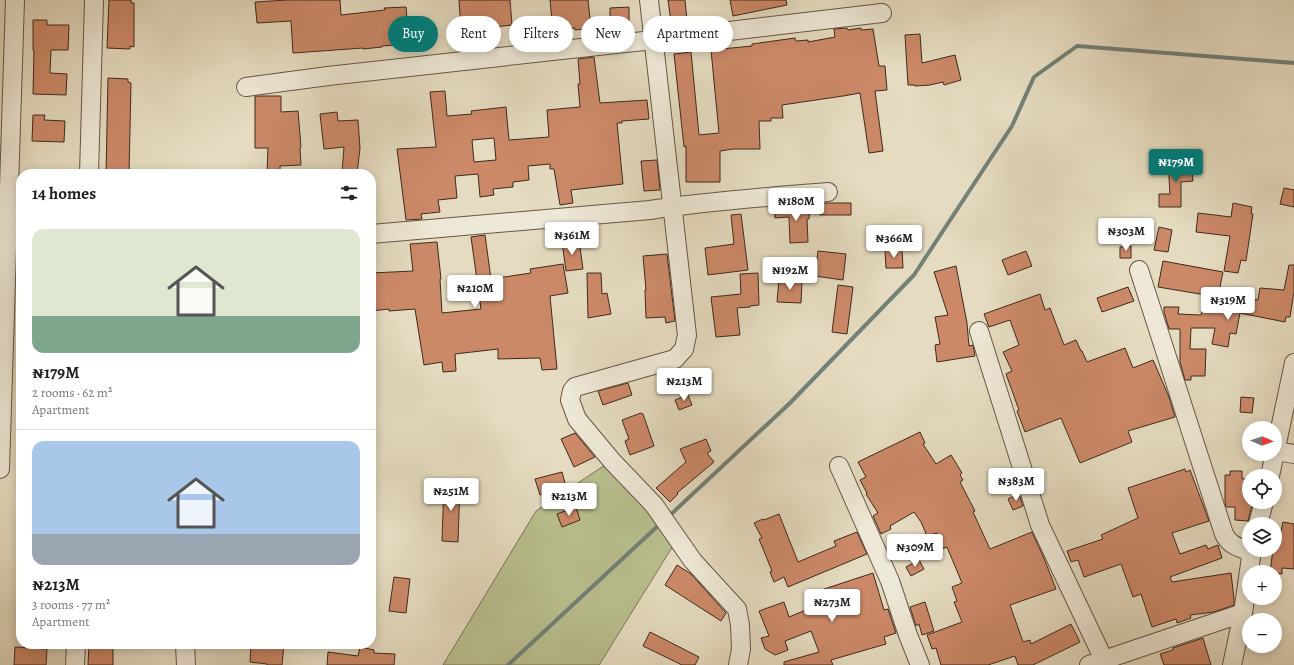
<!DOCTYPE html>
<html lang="en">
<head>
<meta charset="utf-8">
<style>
	body { margin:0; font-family:Alegreya,serif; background:#f2f2f2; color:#202124; height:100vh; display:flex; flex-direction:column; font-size:15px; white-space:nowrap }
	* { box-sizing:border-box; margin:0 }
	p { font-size:13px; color:#757577 }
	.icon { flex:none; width:22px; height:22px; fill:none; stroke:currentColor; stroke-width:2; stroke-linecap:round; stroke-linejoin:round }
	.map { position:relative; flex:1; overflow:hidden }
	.side { position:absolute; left:16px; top:169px; width:360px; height:480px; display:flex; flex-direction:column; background:#fff; border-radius:16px; box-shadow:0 2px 10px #0003 }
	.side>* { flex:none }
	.banner { position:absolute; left:388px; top:16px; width:380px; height:36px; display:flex; gap:8px }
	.needle { width:26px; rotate:92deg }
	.tools { position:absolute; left:1242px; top:421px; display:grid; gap:8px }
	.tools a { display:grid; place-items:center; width:40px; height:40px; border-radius:50%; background:#fff; box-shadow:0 2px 10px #0003; font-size:20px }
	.price { position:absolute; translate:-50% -34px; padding:0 9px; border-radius:4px; background:#fff; color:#222; font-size:13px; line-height:26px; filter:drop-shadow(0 1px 2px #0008) }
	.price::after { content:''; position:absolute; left:50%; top:24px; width:12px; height:9px; margin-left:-6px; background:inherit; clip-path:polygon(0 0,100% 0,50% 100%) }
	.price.active { background:#0f766e; color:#fff }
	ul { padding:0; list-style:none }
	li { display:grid; align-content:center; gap:8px; height:212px; padding:0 16px }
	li+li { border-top:1px solid #e0e0e0 }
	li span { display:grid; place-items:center; height:124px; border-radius:12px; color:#555 }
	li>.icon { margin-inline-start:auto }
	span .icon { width:72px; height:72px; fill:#fffc; stroke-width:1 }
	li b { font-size:17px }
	h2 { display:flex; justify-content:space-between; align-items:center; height:48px; padding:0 16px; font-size:17px }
	.tag { padding:0 14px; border-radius:18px; background:#fff; box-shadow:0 2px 10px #0003; font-size:14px; line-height:36px }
	.tag.active { background:#0f766e; color:#fff }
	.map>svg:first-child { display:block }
	.green { fill:#b9bf8f; stroke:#7c7456 }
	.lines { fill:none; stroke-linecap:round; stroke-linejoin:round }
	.stream { stroke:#738177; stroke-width:4 }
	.building { fill:#cc8968; stroke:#3e2a1d; fill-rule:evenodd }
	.minor-casing { stroke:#685646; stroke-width:20 }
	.minor { stroke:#eee8d6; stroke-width:18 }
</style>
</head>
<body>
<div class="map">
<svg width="1294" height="665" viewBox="0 0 1294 665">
	<rect width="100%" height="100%" fill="#e5dbc0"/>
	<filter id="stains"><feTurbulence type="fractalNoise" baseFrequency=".005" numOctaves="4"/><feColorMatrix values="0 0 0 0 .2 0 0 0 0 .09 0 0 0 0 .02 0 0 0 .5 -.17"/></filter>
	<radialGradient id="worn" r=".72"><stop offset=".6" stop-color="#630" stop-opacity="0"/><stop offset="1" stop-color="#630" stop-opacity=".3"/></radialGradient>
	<!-- green -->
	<path class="green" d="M 608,463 L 681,533 L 599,665 L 443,665 L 536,511 Z"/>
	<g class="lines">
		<!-- stream -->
		<path class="stream" d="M 668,517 L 789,404 L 914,275 L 1012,126 L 1034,77 L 1077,46 L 1294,63
			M 508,665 L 661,523"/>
	</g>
	<!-- building -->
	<path class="building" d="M 109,0 L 131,0 L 131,3 L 134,3 L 134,47 L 130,46 L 130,49 L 107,48 Z
		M 287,0 L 340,0 L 341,15 L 385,10 L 384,8 L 406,7 L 409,44 L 382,46 L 382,47 L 363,49 L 363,48 L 293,53 L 291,21 L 257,23 L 255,2 Z
		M 459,0 L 510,0 L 512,25 L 494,27 L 494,25 L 461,29 Z
		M 550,0 L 588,0 L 591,28 L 575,30 L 575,28 L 553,30 Z
		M 668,0 L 685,0 L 687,20 L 671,22 Z
		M 730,0 L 786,0 L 787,5 L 733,16 Z
		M 629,7 L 629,24 L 610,24 L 610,8 Z
		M 33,20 L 47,20 L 47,25 L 69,25 L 68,50 L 51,50 L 50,73 L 67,74 L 66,95 L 33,94 L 34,50 L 33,50 Z
		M 847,28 L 848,30 L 861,28 L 861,30 L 873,29 L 879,66 L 885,66 L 887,90 L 875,91 L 883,151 L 869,153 L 860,93 L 843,96 L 782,105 L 783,118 L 771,118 L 771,121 L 759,121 L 760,149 L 733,149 L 720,151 L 720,182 L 686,182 L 686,146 L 684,147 L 674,54 L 691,52 L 699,135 L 719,133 L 711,50 L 752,46 L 752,44 L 795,38 L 796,41 L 808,40 L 808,42 L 835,37 L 834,29 Z
		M 920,34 L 922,63 L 955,55 L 961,80 L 944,85 L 943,82 L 930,85 L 915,86 L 915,85 L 908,85 L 905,35 Z
		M 594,57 L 600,103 L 647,100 L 649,119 L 622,121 L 622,123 L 617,123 L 623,184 L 571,190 L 573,203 L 560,205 L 554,169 L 550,169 L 550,164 L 528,166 L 529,180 L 513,182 L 513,187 L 493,189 L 494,195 L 480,197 L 478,174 L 455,176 L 457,198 L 438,200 L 440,212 L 421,214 L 422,219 L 406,220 L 397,149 L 436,147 L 430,92 L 445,91 L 447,116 L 472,114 L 471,111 L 506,107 L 509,140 L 549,137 L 547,110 L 580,107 L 578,84 L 580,84 L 578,59 ZM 494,138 L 496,160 L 474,162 L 472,140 Z
		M 108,78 L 128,79 L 128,82 L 131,83 L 129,174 L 106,174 Z
		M 255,96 L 281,96 L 281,112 L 298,111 L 301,147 L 300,148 L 301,165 L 280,166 L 280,174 L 267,174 L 268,148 L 255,148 Z
		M 337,112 L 338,121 L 358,120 L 360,148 L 357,174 L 342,173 L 344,147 L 324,149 L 320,114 Z
		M 33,115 L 45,115 L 44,120 L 65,121 L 64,142 L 32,141 Z
		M 657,160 L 660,190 L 644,191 L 641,161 Z
		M 1191,160 L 1193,181 L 1181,182 L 1181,207 L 1159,207 L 1159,194 L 1170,194 L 1168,162 Z
		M 1284,188 L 1294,190 L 1294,207 L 1280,204 Z
		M 820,203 L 851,203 L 851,215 L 820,215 Z
		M 1233,203 L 1252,207 L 1251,214 L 1253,214 L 1246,261 L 1241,260 L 1238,273 L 1224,271 L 1230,236 L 1196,232 L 1198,213 L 1231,217 Z
		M 794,205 L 810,206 L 809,219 L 807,219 L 808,242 L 790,243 L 789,217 L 775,218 L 775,207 L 794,207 Z
		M 741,214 L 748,270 L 708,275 L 705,248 L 734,244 L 731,215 Z
		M 1159,227 L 1172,230 L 1168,252 L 1154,250 Z
		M 485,235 L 491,279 L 531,273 L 530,269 L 563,264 L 568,293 L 550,296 L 557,369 L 542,370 L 540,358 L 498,359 L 498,349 L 455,354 L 456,371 L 443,372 L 442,362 L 424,365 L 415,309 L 389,311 L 389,309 L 371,311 L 371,273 L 413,271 L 410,244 L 437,242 L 441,279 L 440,279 L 442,313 L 481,309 L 471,237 Z
		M 579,240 L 583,269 L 566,271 L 562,242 Z
		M 1131,246 L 1131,258 L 1120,258 L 1120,247 Z
		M 902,249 L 903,268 L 886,268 L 885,250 Z
		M 818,251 L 846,254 L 843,280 L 815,276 Z
		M 1026,251 L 1032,266 L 1008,275 L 1002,260 Z
		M 667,254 L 675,321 L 666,323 L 665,317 L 646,318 L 645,290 L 646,290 L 643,256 Z
		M 1163,261 L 1223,272 L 1218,297 L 1158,287 Z
		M 1289,265 L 1294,265 L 1294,292 L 1290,317 L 1286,317 L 1285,322 L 1240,313 L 1236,334 L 1230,333 L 1228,347 L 1212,344 L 1215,328 L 1191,328 L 1190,349 L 1206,349 L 1205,376 L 1191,376 L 1191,380 L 1185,380 L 1180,362 L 1180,329 L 1169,329 L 1164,312 L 1164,307 L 1179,307 L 1178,314 L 1201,315 L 1203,308 L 1226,308 L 1227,293 L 1258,300 L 1260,288 L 1284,290 Z
		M 956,266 L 967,323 L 969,346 L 973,345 L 975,356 L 937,362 L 935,345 L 940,344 L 935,317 L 948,315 L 934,272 Z
		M 587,273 L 601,273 L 602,294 L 607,293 L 611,314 L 588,318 Z
		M 758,273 L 759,305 L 750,306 L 750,307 L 737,308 L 740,335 L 716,337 L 711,297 L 741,294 L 740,274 Z
		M 779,279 L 802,281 L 801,303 L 777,302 Z
		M 838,285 L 853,287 L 847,334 L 832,332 Z
		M 1128,287 L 1134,301 L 1102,312 L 1097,298 Z
		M 1040,294 L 1045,310 L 1050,308 L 1064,345 L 1076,340 L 1081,351 L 1082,351 L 1087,362 L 1125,348 L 1133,368 L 1153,360 L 1169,397 L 1175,417 L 1128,431 L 1132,442 L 1080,463 L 1061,418 L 1025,432 L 1017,411 L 1019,410 L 1006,374 L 1012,371 L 1003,352 L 1019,345 L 1010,320 L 989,327 L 984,314 Z
		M 628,383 L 632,395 L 603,405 L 598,391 Z
		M 688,395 L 692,405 L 679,410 L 675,400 Z
		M 1241,397 L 1254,398 L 1252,413 L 1240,412 Z
		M 641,413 L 643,414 L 654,446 L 630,455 L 625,441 L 629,439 L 622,420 Z
		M 920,432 L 925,443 L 923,444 L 936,464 L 951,455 L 962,473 L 960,475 L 963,480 L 960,482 L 975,511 L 973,512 L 990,549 L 1032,532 L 1043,556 L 1056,589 L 1010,605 L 1023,642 L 1030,640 L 1031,644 L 1071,624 L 1080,642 L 1033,665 L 1018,665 L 1015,656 L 988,665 L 941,665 L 936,648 L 932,649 L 927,635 L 962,622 L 954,602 L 957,601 L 952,587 L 962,583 L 947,547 L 942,549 L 937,533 L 927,536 L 921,522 L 914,512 L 890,526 L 891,529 L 881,534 L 873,516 L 878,513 L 866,494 L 867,493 L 860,480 L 866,477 L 858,462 Z
		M 575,433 L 595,457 L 574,467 L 561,439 Z
		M 706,439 L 711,451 L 707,453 L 714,462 L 677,493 L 678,494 L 670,502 L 656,488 L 686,462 L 680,449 Z
		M 1185,469 L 1186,472 L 1190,470 L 1209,521 L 1172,533 L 1180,554 L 1206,545 L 1208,549 L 1218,545 L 1222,558 L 1170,577 L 1172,582 L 1231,573 L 1234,599 L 1234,605 L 1214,612 L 1190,615 L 1191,618 L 1177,623 L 1176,619 L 1152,627 L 1141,594 L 1133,597 L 1121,564 L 1084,577 L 1078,560 L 1071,562 L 1067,551 L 1103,539 L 1101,535 L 1138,518 L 1128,488 Z
		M 1230,471 L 1242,471 L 1242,479 L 1249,478 L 1249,502 L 1252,502 L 1252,505 L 1248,521 L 1235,520 L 1235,507 L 1226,507 L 1225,501 L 1225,475 L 1230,475 Z
		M 562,472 L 566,487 L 540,495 L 535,479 Z
		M 444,483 L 460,483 L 458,542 L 442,541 Z
		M 1019,494 L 1023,506 L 1013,510 L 1008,499 Z
		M 576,507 L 580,520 L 562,527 L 557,514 Z
		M 779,514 L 798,562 L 836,546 L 834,541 L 857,532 L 867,554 L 788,587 L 784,577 L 774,582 L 770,572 L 772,571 L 759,539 L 762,538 L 754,523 L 763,519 L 764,520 Z
		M 1283,522 L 1294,524 L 1294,569 L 1282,568 L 1282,574 L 1270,572 L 1273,550 L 1275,550 L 1275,545 L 1278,545 Z
		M 919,560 L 924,569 L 911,576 L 906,567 Z
		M 677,565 L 691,574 L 726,613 L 721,621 L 665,585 Z
		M 873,573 L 884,610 L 888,609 L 896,633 L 884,637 L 886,644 L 831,660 L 833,665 L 784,665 L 784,662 L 819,652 L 811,631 L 785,641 L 788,650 L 775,655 L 765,649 L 761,638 L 769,636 L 759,611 L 784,602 L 789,617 L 813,607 L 809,594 Z
		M 394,577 L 410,579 L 406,613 L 389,611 Z
		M 925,602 L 934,631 L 922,635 L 919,624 L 916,626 L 910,607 Z
		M 650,632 L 699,657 L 695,665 L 682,665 L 643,646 Z
		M 1203,638 L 1211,665 L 1164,665 L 1160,654 L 1173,650 L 1173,648 Z
		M 89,644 L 110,644 L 110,647 L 113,648 L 113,665 L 88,665 Z
		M 271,644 L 284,644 L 282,665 L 267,665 L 267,664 L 250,662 L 251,646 L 270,648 Z
		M 15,647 L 47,649 L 46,665 L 14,665 Z
		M 360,647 L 374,650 L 374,653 L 395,654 L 394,665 L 327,665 L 328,652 L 358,656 Z"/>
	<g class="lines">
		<!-- minor casing -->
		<g class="minor-casing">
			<path id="minor" d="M 649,0 L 687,335 L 684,349 L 675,359 L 575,387 L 572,391 L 570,400 L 577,419 L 612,461 L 654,505 L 693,561 L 737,609 L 740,625 L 741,649 L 738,665
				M 246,87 L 328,76 L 653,40 L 882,13
				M 89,174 L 94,0
				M 371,234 L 650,210 C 709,201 768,197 828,192
				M 1139,270 L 1224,534 C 1230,546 1239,547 1251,552
				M 979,331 L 1040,525 L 1104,660
				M 1276,451 L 1294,454
				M 839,466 L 890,581 L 908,635 L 920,665
				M 0,469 L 15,0
				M 1270,476 L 1294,363
				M 1258,524 L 1264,502
				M 185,644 L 186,665
				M 75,665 L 76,644
				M 1089,665 L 1243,613
				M 1232,665 L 1243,613 L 1252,550"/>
		</g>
		<!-- minor -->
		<use href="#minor" class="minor"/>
	</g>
	<rect width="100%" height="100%" filter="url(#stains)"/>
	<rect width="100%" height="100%" fill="url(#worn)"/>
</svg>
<div class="tools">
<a><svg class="needle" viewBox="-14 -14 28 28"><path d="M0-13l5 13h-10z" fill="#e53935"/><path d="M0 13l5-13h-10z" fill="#757577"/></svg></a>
<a><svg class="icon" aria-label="locate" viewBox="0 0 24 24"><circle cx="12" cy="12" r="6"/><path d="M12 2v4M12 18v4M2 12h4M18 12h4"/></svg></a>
<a><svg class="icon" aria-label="layers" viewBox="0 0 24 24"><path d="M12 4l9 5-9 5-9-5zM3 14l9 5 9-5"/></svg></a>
<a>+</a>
<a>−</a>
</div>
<b class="price active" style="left:1176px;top:183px">₦179M</b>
<b class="price" style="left:796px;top:222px">₦180M</b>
<b class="price" style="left:1126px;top:252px">₦303M</b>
<b class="price" style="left:572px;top:256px">₦361M</b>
<b class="price" style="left:894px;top:259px">₦366M</b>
<b class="price" style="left:790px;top:291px">₦192M</b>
<b class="price" style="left:475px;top:309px">₦210M</b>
<b class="price" style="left:1228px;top:321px">₦319M</b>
<b class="price" style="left:684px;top:402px">₦213M</b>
<b class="price" style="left:1016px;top:502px">₦383M</b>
<b class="price" style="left:451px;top:512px">₦251M</b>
<b class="price" style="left:569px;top:517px">₦213M</b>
<b class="price" style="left:915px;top:568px">₦309M</b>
<b class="price" style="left:832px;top:623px">₦273M</b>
<div class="banner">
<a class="tag active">Buy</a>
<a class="tag">Rent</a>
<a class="tag">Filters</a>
<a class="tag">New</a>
<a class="tag">Apartment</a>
</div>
<section class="side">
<h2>14 homes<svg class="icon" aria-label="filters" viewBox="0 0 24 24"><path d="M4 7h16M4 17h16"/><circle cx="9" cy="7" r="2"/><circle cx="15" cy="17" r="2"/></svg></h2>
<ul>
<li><span style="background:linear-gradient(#dfe7d0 70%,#7fa58c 0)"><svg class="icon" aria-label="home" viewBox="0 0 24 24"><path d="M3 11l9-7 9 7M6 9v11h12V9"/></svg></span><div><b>₦179M</b><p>2 rooms · 62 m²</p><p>Apartment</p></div></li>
<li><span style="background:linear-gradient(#a9c7e8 75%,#9aa5b1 0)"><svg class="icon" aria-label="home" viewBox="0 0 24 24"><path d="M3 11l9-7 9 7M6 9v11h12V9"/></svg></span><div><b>₦213M</b><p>3 rooms · 77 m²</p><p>Apartment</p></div></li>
</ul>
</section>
</div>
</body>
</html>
